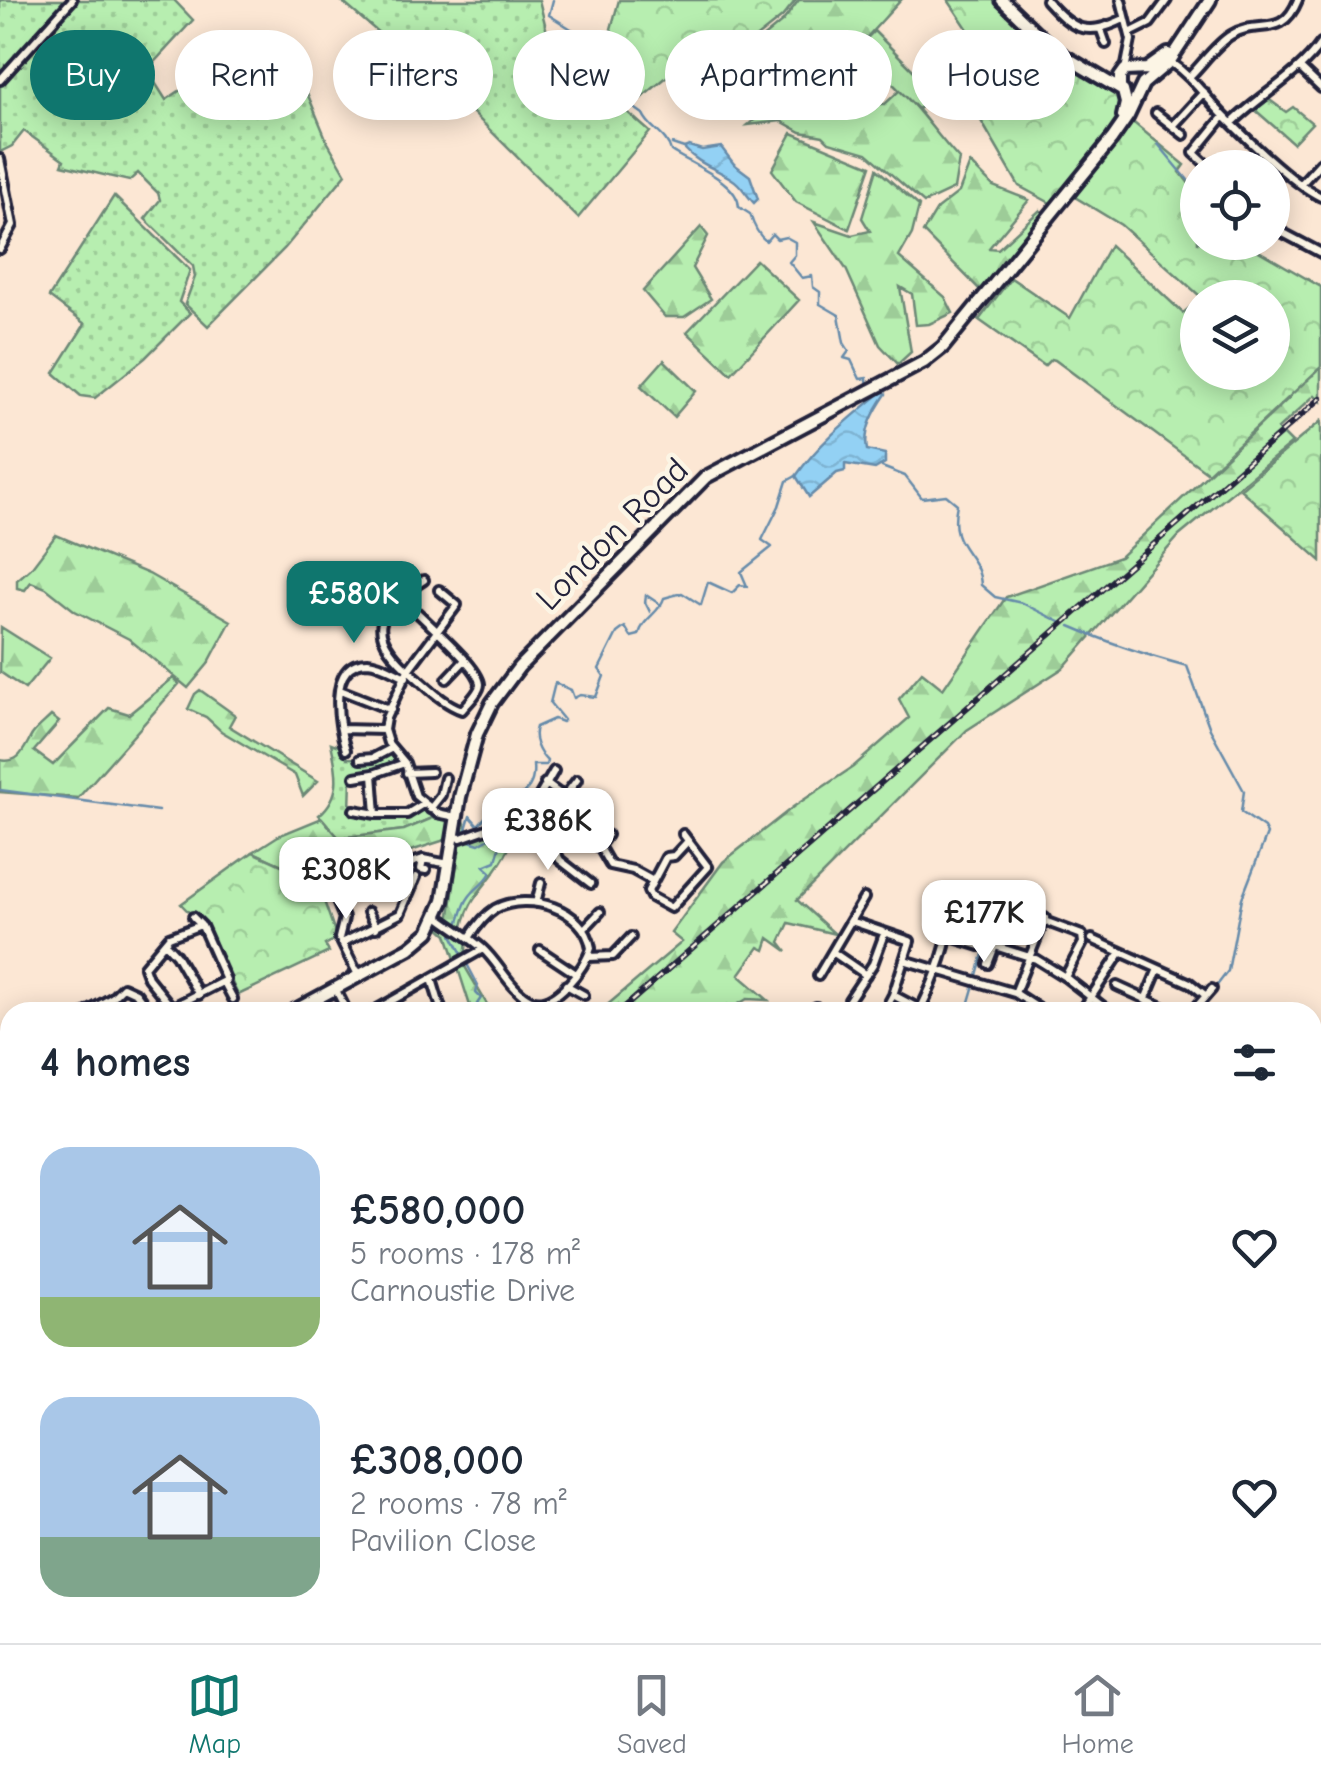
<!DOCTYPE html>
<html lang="en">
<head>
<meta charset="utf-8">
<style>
	body { margin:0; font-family:"Comic Neue",sans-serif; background:#f6f6f7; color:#1f2937; height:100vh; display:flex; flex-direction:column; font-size:38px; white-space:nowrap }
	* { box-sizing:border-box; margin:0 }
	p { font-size:32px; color:#747a83 }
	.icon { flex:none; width:55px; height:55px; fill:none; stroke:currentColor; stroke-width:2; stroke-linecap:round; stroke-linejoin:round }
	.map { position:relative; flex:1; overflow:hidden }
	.panel { position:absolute; left:0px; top:1002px; width:1322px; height:642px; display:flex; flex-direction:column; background:#fff; border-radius:30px 30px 0 0; box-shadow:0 5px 25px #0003 }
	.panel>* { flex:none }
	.hud { position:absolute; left:30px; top:30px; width:1262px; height:90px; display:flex; gap:20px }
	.tools { position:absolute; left:1180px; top:150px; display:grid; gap:20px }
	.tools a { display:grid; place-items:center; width:110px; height:110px; border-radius:50%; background:#fff; box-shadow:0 5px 25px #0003; font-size:50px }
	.price { position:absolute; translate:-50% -85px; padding:0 22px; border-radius:20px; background:#fff; color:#222; font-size:32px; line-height:65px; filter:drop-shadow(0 2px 5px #0008) }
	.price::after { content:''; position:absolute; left:50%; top:60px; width:30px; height:22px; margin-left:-15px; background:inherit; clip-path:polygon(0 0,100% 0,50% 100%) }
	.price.current { background:#0f766e; color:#fff }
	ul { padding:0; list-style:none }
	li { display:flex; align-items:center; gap:30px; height:250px; padding:0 40px }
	li span { display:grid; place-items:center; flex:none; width:280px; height:200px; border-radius:30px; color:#555 }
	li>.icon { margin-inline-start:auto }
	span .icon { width:120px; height:120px; fill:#fffc; stroke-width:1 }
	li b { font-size:42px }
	h2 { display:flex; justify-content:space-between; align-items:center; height:120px; padding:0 40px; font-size:42px }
	.tag { padding:0 35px; border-radius:45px; background:#fff; box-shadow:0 5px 25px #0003; font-size:35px; line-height:90px }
	.tag.current { background:#0f766e; color:#fff }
	.dock { display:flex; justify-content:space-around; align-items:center; height:140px; border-top:2px solid #e0e1e3; background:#fff; font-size:28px; color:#747a83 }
	.dock a { display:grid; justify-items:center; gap:5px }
	.dock .current { color:#0f766e }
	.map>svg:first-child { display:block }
	.built { fill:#f8d9c6 }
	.grass { fill:url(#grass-dots); stroke:#6c8876; stroke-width:2.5 }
	.forest { fill:url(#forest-firs); stroke:#6c8876; stroke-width:2.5 }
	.park { fill:url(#park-crowns); stroke:#6c8876; stroke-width:2.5 }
	.garden { fill:#b7eeb0; stroke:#6c8876; stroke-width:2.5 }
	.water { fill:url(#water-waves); stroke:#668baa; stroke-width:2.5 }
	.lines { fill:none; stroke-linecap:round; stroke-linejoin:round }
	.stream { stroke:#668baa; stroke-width:2.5 }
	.minor-casing { stroke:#22223b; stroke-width:14 }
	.major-casing { stroke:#22223b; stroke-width:18 }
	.minor { stroke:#fcf5e5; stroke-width:6 }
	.major { stroke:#fcf5e5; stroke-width:10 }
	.rail-casing { stroke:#22223b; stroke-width:6 }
	.rail { stroke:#fcf5e5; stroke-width:2.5; stroke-dasharray:8; stroke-linecap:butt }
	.labels { text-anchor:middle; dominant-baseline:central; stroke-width:9; stroke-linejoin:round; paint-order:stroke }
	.street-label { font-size:35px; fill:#22223b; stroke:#fcf5e5 }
</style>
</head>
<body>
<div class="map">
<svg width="1321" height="1643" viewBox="0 0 1321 1643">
	<defs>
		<pattern id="grass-dots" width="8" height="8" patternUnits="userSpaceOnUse" patternTransform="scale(2.5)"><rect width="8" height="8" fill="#b7eeb0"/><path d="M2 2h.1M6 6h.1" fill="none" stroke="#9dcc98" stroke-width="1.8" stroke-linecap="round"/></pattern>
		<pattern id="forest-firs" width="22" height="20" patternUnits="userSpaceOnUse" patternTransform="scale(2.5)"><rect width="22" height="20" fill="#b7eeb0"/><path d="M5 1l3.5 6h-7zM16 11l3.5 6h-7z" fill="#9dcc98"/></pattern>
		<pattern id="park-crowns" width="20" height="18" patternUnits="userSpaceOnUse" patternTransform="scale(2.5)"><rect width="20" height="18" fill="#b7eeb0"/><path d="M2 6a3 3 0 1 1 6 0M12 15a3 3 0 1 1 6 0" fill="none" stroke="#9dcc98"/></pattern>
		<pattern id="water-waves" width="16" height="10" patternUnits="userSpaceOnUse" patternTransform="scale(2.5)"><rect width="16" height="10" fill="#93d1f4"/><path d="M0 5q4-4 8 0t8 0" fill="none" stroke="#7eb3d2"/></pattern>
	</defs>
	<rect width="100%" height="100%" fill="#fce7d4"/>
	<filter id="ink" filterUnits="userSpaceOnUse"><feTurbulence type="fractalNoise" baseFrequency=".01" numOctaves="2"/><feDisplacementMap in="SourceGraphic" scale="20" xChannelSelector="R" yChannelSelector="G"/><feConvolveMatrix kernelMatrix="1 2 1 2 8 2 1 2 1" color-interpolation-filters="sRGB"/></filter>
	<g filter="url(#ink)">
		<!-- built -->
		<path class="built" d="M 0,1338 L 10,1345 L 4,1361 L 10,1365 L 10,1469 L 0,1465 Z"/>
		<!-- grass -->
		<path class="grass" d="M 0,0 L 174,0 L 193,20 L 147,70 L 166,100 L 260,36 L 298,71 L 327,141 L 346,174 L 285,248 L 208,326 L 185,304 L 195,277 L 193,266 L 145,219 L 160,200 L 158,193 L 138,173 L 129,181 L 62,165 L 64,160 L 24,131 L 12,146 L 0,152 Z
			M 340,0 L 539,0 L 550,44 L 650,132 L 578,218 L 435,75 L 420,68 Z
			M 114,196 L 190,270 L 179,302 L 190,313 L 145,358 L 95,398 L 81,396 L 54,373 L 85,324 L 49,297 Z
			M 331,743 L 344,748 L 347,758 L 378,759 L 392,751 L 401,761 L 351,776 L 350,812 C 372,819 401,821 421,808 L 435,817 L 404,830 L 339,838 L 319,815 C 343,795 337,771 331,743 Z"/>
		<!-- forest -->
		<path class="forest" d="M 799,0 L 901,0 L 857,48 L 877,68 L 868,74 L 875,86 L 871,104 L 885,104 L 900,90 C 922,112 937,136 959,159 L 954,189 L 924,203 L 867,153 L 829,142 L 823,136 L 801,132 L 781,121 L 748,125 L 782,97 L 749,49 L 783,21 Z
			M 792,133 L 871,166 L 849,229 L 796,202 L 772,170 Z
			M 970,163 L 993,186 L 1029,200 L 989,248 L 998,249 L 1040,210 L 1045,216 L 984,294 L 923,232 L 937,209 L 959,192 Z
			M 877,169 L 919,206 L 912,234 L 899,257 L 945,297 L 953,313 L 929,324 L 916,325 L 912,294 L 900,287 L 911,352 L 898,364 L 880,345 L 846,269 L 814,222 L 852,235 L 870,231 L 862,218 Z
			M 701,227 L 708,236 L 692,268 L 711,299 L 684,317 L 665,317 L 643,291 Z
			M 756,260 L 799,300 L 731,374 L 687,332 Z
			M 664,360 L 696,391 L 674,417 L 641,386 Z
			M 1304,366 L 1313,375 L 1321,367 L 1321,401 L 1315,395 L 1278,429 L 1292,443 L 1179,536 L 1063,668 L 967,730 L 797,900 L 835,934 L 789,923 L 780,942 L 787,951 L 769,938 L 765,950 L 759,947 L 739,975 L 768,1000 L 747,999 L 725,1012 L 599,1012 L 682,942 L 671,933 L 723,862 L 793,807 L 853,767 L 909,718 L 899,699 L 922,672 L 943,689 L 1006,597 L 1120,557 L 1290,397 L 1292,388 L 1308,380 Z
			M 56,535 L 149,574 L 231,621 L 208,664 L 188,688 L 129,639 L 75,611 L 46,588 L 31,582 L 25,590 L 17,588 L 17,580 L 31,568 Z
			M 1,627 L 50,658 L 25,689 L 0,672 Z
			M 173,678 L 179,684 L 78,798 L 0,792 L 0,760 C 20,764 23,750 32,735 C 37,728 45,722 51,716 L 59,722 L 34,751 L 53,765 L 109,708 L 129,714 Z
			M 200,690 L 235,715 L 229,726 L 318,781 L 303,796 L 295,775 L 221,731 L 206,717 L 188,709 L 195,694 Z
			M 435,817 L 450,820 L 448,839 L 317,881 L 253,852 L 278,836 L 322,818 L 339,838 L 404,830 Z
			M 463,818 L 468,832 L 495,825 L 509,848 C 492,885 467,892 461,937 L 467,941 L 464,965 L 488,1006 L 503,1012 L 472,1012 L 447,934 L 439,927 L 450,915 Z
			M 16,1635 L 199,1635 L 185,1643 L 22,1643 Z"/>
		<!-- park -->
		<path class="park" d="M 619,0 L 796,0 L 782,17 L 725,62 L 680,66 L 633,105 L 595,72 L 616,60 L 618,48 L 611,29 Z
			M 948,0 L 996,0 C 1031,40 1071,66 1117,93 L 1123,106 L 1117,124 L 1054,205 L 1019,186 L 959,83 L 990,62 Z
			M 1267,98 L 1286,112 L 1293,107 L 1312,123 L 1293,143 L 1253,108 Z
			M 1129,119 L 1185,165 L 1180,172 L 1197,194 L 1198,242 L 1250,243 L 1257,250 L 1321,287 L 1321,367 L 1208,473 L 1055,360 L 1051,359 L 1044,366 L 979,320 L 1011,278 L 1070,318 L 1110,245 L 1183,313 L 1197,302 L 1198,372 L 1272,372 L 1272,298 L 1201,297 L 1121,225 L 1075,197 Z
			M 1321,421 L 1321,561 L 1240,489 Z
			M 253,852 L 317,881 L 337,938 L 325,945 L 329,952 L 238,995 L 208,932 L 181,904 Z"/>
		<!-- garden -->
		<path class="garden" d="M 874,31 L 937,94 L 918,109 L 857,48 Z"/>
		<!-- water -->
		<path class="water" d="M 689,146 L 702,150 L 721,147 L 734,164 L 750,176 L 758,199 L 754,203 C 746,195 741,184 732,179 C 715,168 698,164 684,148 Z
			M 884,390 L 886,394 C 875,410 863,430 867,450 L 885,454 L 885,463 L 875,469 L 845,464 L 845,471 L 837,473 L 809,497 L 796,476 C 820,441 852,417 884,390 Z"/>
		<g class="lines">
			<!-- stream -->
			<path class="stream" d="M 553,0 L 549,15 L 576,32 L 575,40 L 569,46 L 578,65 L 594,63 C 607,92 619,97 643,114 C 649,129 667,134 671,151 C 690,164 738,181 739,207 L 750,214 C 753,224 758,235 766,241 L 772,234 L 777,239 L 786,237 L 795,242 L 795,255 L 789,262 L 802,278 L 812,276 L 813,287 L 820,292 L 820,304 L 839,315 L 844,343 L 849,351 L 844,358 L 851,360 L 860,379 L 867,378 L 868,389
				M 672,144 L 684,148
				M 1158,144 L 1188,180
				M 882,467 L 905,476 L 922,498 L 946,495 L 957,504 C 947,550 979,550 981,585 L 995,597 L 1022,603 L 1060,622
				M 650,612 L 645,602 L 646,595 L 661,605
				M 1070,626 C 1109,643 1146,655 1187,666 L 1210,729 L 1244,791 L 1241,812 L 1264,828 L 1267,834 L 1242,898 L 1228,971 L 1215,988
				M 0,790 L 158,811
				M 463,956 L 452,935 C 462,923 460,909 469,897 C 476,887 486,883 491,872 L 484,866 L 496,861 L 501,843 L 491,837 L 479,844 L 463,839 L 470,816 L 478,825 L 504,797 L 513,801 C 528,791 535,784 533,765 L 546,765 L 547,761 C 538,752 532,739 536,727 L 554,719 L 562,722 L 564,720 L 550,703 L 555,683 L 571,690 L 574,698 L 580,695 L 596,697 L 604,676 L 599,669 L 617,633 L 625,627 L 631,637 L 639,635 C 642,619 660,613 664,598 L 682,593 L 701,605 L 708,582 L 732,593 L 740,585 L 747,586 L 741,572 L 772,547 L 762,540 L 779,506 L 787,481 L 796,476
				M 467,964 L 478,985 L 476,993 L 481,998 L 477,1004 L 481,1008 L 494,1008 L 495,1012
				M 977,975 L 1003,884
				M 966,1012 L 974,985
				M 0,1357 L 10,1362
				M 885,1635 L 897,1643
				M 171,1643 L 184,1635"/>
			<!-- minor casing -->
			<g class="minor-casing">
				<path id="minor" d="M 1046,0 C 1074,31 1086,37 1124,19
					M 1121,0 L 1131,40 L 1125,70
					M 1101,30 L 1106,44
					M 1130,33 L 1150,23 L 1167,0
					M 1170,62 C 1193,77 1206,98 1225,117 C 1248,140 1293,184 1321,197
					M 1300,68 L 1321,88
					M 1191,75 C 1203,63 1216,44 1231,35 C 1258,18 1282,40 1298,0
					M 0,80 L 72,0
					M 1156,113 L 1184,135
					M 1232,123 C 1260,95 1298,76 1321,43
					M 1173,126 L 1204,92
					M 0,159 L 13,225 L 0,249
					M 1210,168 L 1194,153 L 1224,116
					M 1301,184 L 1321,162
					M 1272,227 L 1321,253
					M 439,590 L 457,605 L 408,670 L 386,718 L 384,730 L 388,743 L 405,763 L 416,796 L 437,813 L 456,817
					M 402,597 C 417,615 479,665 480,684 C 480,692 467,704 462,710 C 444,704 430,689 416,677 C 367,635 370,614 424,580
					M 447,679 L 465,660
					M 340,690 L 391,710
					M 341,729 L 384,730
					M 346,750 C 339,727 325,662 368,662 C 381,663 394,672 406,677
					M 360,759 L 373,758 L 392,748
					M 405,763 L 373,774 L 376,814 L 407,814 L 423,804
					M 407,773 L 431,772
					M 355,777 L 373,774
					M 545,783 L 576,806
					M 564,797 L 577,780
					M 536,802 L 554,771
					M 430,809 L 441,795 L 445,778
					M 354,810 L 376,814
					M 565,822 L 599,846 L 610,865 L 633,870 L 653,881
					M 544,831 L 560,860 L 591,884
					M 683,834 L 708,867 L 671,908 L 651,897 L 648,891 L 666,857 L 674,856 L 687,842
					M 455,837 L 461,838 L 495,826 C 504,828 510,834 518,836 C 546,843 568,817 581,798
					M 599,846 L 607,835
					M 395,868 L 398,879
					M 426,870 L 421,869 L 423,859 L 449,864
					M 381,874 L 423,859
					M 395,894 L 414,882
					M 536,903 L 541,883
					M 1001,910 L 1007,907 L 1082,935 L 1083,943 L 1065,977
					M 368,912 L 376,928
					M 438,916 C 452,927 468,936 482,948 C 499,963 511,991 531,1000 C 554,1010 585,968 591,948 C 585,909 529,891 495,909 C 484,916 476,927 469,938
					M 851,921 L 910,941 L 893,995 L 884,1012
					M 584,929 L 600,912
					M 948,936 L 980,946
					M 1092,939 L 1190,983 L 1205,995
					M 165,943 L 176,955 L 199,995
					M 342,943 L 339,938 L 344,918 L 336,899 L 366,882
					M 995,946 L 1036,959 L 1065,977 L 1110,1012
					M 540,950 L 576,974
					M 834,953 L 866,975
					M 589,957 L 613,956 L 631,937
					M 904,960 L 1015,993 L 1044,1012
					M 988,964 L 1003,925
					M 358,975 L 342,943 L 400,914 L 416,877
					M 818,976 L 864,898
					M 432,979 L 442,1012
					M 224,982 L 233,999
					M 566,985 L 584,995
					M 1117,986 L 1174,1012
					M 335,988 L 347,1012
					M 1015,993 L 1045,918
					M 893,995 L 925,1012
					M 849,1000 L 873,964 L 884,934
					M 1145,1000 L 1158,969
					M 173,1009 L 148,978 L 144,967 L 169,937 L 201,925
					M 920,1010 C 932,986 955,933 948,907
					M 800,1011 L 801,1012
					M 87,1012 L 113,997 L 123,987 L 136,993 L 150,1012
					M 175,1012 L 175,1006 L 226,980 L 202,926 L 193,917
					M 372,1012 L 483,949
					M 810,1012 L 816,1007 L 825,1011
					M 1081,1012 L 1121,952
					M 1192,1012 L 1212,989
					M 1312,1042 L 1321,1038
					M 0,1222 L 10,1231
					M 0,1250 L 2,1252
					M 536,1635 L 539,1643
					M 737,1635 L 748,1635
					M 828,1635 L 837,1643
					M 361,1643 L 368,1635
					M 585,1643 L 597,1635
					M 707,1643 L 715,1635
					M 758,1643 L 766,1635
					M 910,1643 L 917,1635"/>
			</g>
			<!-- major casing -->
			<g class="major-casing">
				<path id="major" d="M 1002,0 L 1054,50 L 1123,91 L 1126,103 L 1123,116
					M 1120,88 L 1120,77 L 1125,70 L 1147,69 L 1168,54
					M 292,1012 L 410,948 L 429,932 L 443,901 L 460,797 L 477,734 L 492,703 L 519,667 L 706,477 L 924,362 L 943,347 L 1112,139 L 1128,116 L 1143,84 L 1170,61 L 1210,0
					M 0,1199 L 10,1181
					M 654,1635 L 662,1643"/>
			</g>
			<!-- minor -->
			<use href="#minor" class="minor"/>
			<!-- major -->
			<use href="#major" class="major"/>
			<!-- rail casing -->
			<g class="rail-casing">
				<path id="rail" d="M 619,1012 L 1321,398
					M 0,1547 L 10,1538"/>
			</g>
			<!-- rail -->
			<use href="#rail" class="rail"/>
		</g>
	</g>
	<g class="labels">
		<!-- street labels -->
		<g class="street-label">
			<text transform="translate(612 534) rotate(-45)">London Road</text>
		</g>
	</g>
</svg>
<div class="tools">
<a><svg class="icon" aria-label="locate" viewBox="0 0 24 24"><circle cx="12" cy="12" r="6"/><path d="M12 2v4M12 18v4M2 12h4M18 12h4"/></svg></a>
<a><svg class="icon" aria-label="layers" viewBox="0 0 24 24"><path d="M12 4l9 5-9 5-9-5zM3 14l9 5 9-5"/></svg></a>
</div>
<b class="price current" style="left:354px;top:646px">£580K</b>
<b class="price" style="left:548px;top:873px">£386K</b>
<b class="price" style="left:346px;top:922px">£308K</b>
<b class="price" style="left:984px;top:965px">£177K</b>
<div class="hud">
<a class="tag current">Buy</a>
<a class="tag">Rent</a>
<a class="tag">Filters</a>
<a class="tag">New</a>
<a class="tag">Apartment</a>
<a class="tag">House</a>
</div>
<section class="panel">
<h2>4 homes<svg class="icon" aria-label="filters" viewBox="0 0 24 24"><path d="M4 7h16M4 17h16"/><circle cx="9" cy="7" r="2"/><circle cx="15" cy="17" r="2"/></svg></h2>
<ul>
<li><span style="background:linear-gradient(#a9c7e8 75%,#8fb573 0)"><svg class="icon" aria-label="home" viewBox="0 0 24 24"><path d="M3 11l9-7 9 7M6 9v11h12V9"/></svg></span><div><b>£580,000</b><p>5 rooms · 178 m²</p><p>Carnoustie Drive</p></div><svg class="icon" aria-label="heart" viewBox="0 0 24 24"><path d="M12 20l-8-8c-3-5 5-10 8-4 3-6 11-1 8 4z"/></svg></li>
<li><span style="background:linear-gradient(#a9c7e8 70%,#7fa58c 0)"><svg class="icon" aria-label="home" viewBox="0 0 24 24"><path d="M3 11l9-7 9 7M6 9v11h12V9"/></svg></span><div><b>£308,000</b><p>2 rooms · 78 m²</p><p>Pavilion Close</p></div><svg class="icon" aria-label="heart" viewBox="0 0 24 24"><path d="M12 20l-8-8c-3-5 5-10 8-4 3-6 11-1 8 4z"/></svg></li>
</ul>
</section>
</div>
<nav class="dock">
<a class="current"><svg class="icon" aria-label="map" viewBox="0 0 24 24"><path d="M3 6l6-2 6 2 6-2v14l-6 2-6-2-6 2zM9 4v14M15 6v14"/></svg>Map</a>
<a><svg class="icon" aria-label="saved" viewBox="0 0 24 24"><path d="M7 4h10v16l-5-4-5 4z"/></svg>Saved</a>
<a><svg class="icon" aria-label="home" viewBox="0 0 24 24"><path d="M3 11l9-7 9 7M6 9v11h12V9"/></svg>Home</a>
</nav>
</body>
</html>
